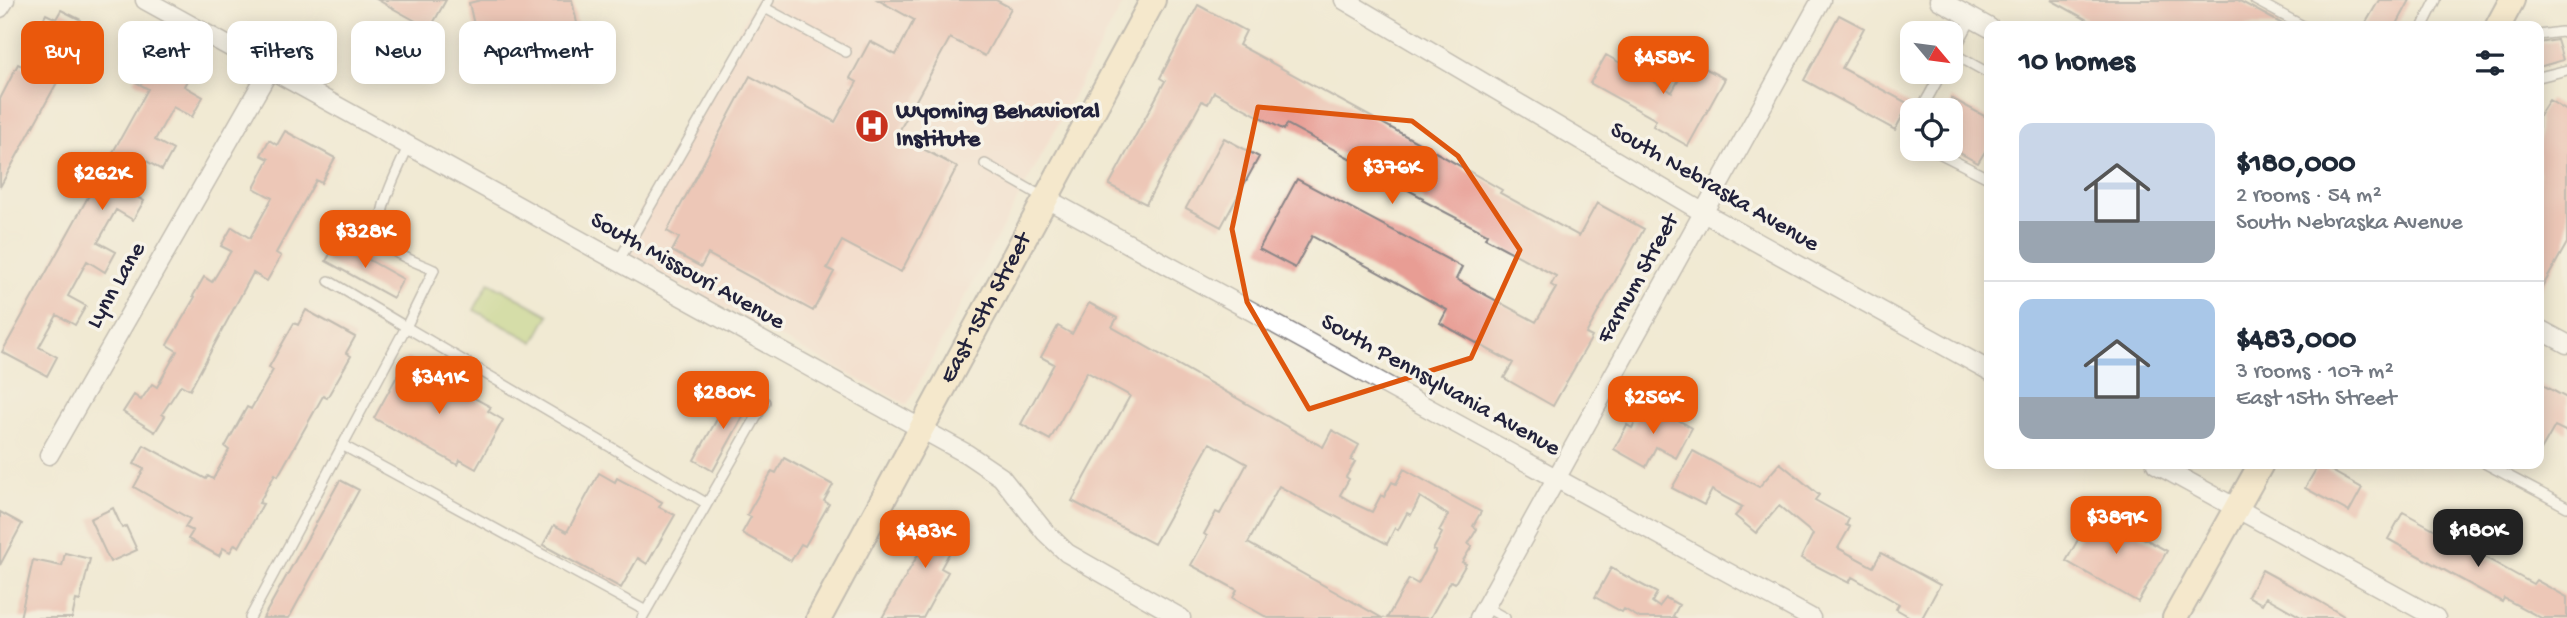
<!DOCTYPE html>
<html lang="en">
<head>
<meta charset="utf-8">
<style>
	body { margin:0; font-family:"Gochi Hand",sans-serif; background:#f6f6f7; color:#1f2937; height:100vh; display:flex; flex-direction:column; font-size:26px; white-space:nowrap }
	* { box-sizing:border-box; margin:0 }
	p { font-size:23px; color:#747a83 }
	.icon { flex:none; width:38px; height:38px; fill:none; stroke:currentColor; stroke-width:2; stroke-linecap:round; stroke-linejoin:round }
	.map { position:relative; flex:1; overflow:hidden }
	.side { position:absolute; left:1984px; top:21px; width:560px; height:448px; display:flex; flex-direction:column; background:#fff; border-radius:14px; box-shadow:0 4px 18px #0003 }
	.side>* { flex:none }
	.guide { position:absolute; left:21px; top:21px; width:665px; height:63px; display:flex; gap:14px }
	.needle { width:46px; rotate:119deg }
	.buttons { position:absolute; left:1900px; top:21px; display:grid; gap:14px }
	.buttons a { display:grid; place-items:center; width:63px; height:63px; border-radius:14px; background:#fff; box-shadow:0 4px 18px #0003; font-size:35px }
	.price { position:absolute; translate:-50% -60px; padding:0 16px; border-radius:14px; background:#ea580c; color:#fff; font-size:23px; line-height:46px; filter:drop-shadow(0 2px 4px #0008) }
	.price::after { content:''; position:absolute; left:50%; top:42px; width:21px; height:16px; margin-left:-10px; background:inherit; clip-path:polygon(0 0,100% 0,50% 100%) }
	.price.active { background:#222; color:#fff }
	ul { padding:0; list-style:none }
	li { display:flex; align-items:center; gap:21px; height:175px; padding:0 35px }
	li+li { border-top:2px solid #e0e1e3 }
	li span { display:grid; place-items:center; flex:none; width:196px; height:140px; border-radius:14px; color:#555 }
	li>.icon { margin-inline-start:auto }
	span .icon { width:84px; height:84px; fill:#fffc; stroke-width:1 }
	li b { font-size:30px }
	h2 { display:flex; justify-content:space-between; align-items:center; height:84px; padding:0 35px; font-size:30px }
	.chip { padding:0 24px; border-radius:14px; background:#fff; box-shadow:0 4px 18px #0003; font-size:24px; line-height:63px }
	.chip.active { background:#ea580c; color:#fff }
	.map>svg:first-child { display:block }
	.built { fill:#f6d1c6 }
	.green { fill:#b4ce73; stroke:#6b7857; stroke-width:2 }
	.building { fill:#e89d94 }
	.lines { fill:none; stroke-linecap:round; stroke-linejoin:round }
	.lane-casing { stroke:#8a8687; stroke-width:12 }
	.street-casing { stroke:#8a8687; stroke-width:21 }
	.secondary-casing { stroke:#8a8687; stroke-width:28 }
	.lane { stroke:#fff; stroke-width:9 }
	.street { stroke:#fff; stroke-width:18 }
	.secondary { stroke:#fae7c3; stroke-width:24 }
	.marked { fill:none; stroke:#de560e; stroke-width:5; stroke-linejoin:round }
	.labels { text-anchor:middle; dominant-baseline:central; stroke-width:7; stroke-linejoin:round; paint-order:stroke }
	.poi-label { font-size:24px; font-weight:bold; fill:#22223b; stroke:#f7f3e8; text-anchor:start }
	.street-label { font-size:24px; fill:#22223b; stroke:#f7f3e8 }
</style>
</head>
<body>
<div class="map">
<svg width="2567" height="618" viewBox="0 0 2567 618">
	<rect width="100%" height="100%" fill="#f7f3e8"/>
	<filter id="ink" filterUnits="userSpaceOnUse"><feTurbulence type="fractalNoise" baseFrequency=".0143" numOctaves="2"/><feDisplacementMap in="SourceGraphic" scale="14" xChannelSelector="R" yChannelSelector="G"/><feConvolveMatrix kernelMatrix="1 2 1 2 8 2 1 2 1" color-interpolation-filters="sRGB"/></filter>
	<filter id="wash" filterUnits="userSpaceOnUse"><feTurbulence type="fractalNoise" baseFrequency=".00686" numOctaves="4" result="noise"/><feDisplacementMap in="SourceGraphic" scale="28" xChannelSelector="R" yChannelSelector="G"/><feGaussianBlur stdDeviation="1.57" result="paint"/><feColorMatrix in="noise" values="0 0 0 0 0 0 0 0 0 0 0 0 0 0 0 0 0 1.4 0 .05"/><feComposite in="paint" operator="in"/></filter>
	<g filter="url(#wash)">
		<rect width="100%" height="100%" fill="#f1ead3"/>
		<!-- built -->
		<path class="built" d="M 755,0 L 1125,0 L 907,405 L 618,252 Z"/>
		<!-- green -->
		<path class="green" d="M 489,282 L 549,315 L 534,342 L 474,310 Z"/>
		<g id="blocks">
			<!-- building -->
			<path class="building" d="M 378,0 L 446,0 L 430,29 Z
				M 481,0 L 572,0 L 580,37 L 482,60 L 469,3 Z
				M 878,0 L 996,0 L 1011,8 L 985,56 L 950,38 L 897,135 L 957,167 L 901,272 L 842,241 L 827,268 L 834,272 L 813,311 L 708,254 L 701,267 L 672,251 L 679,238 L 667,231 L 750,76 L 835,122 L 857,82 L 850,78 L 870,41 L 896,55 L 914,20 Z
				M 2051,0 L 2238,0 L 2286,26 L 2098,26 Z
				M 2379,0 L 2410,0 L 2396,26 L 2364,26 Z
				M 1198,5 L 1246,31 L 1239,45 L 1439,154 L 1502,190 L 1500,193 L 1579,236 L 1597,203 L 1644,229 L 1586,334 L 1592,337 L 1553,406 L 1504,378 L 1513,363 L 1440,323 L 1447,310 L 1312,236 L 1295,268 L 1259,249 L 1297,179 L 1462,267 L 1456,279 L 1536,322 L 1556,288 L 1551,285 L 1556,276 L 1485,238 L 1487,234 L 1422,200 L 1423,198 L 1287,124 L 1284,130 L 1214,92 L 1208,104 L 1202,101 L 1146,204 L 1109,185 L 1165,81 L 1160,78 Z
				M 61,10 L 81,20 L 79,24 L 100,35 L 86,60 L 73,53 L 0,187 L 0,99 L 18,64 L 33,71 L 49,40 L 36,33 L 46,14 L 56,19 Z
				M 1839,15 L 1864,28 L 1842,68 L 1909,104 L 1895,130 L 1804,80 Z
				M 2557,40 L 2563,60 L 2539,67 L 2539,43 Z
				M 148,54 L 189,77 L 184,86 L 203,97 L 192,117 L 173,107 L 155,140 L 173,150 L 162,170 L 143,159 L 126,191 L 144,201 L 133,220 L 116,210 L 98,242 L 116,252 L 105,272 L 87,261 L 68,296 L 86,306 L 75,325 L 57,315 L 39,347 L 57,357 L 47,376 L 2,352 L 148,89 L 134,81 Z
				M 1606,55 L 1672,92 L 1690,60 L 1725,79 L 1688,146 L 1653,126 L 1656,120 L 1590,83 Z
				M 1951,98 L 1990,119 L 1990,143 L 1978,163 L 1951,148 Z
				M 2549,100 L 2567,111 L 2567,243 L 2539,293 L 2539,116 Z
				M 285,131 L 335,158 L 321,183 L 316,180 L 276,253 L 281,256 L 267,281 L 253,273 L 190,390 L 181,385 L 162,414 L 165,416 L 155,432 L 123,412 L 134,395 L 141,400 L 152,384 L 157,387 L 177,351 L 167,345 L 195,297 L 193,296 L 204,277 L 212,282 L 231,251 L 221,246 L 232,227 L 250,238 L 272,198 L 254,188 L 269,159 L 261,155 L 269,140 L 277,145 Z
				M 1224,138 L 1259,157 L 1221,227 L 1186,208 Z
				M 337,242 L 403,279 L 393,298 L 326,261 Z
				M 1089,303 L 1117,318 L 1112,327 L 1323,447 L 1332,430 L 1359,445 L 1351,460 L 1355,462 L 1346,477 L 1349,479 L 1340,495 L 1357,505 L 1372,512 L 1381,495 L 1384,497 L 1392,482 L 1396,484 L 1404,469 L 1481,512 L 1473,526 L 1477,529 L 1468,544 L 1472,546 L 1462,562 L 1466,564 L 1455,583 L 1451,581 L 1430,618 L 1387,618 L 1409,579 L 1418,584 L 1436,551 L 1433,550 L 1442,533 L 1439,531 L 1448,515 L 1420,497 L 1411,515 L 1407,513 L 1398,530 L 1395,528 L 1387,544 L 1279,486 L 1248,543 L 1382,618 L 1268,618 L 1233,598 L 1237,590 L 1191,565 L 1207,536 L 1204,534 L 1216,512 L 1220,514 L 1247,464 L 1210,443 L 1154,544 L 1072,501 L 1130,396 L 1087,372 L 1050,440 L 1021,424 L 1054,364 L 1041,357 L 1058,326 L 1072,334 Z
				M 306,310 L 355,337 L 346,353 L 351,356 L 327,398 L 323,396 L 278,476 L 275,474 L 259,503 L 263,504 L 239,547 L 235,544 L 230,552 L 223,548 L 219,556 L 188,539 L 193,531 L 185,527 L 190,519 L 134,487 L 144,469 L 134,464 L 144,445 L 206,479 L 208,476 L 213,479 L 229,450 L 225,447 L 247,407 L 251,409 L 273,370 L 269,367 L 294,323 L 298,325 Z
				M 407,358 L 426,368 L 424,371 L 491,407 L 488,411 L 503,420 L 476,469 L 460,460 L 458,465 L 374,418 Z
				M 2539,383 L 2567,398 L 2567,432 L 2555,426 L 2539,454 Z
				M 733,391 L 751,402 L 713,471 L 694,460 Z
				M 1646,402 L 1692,428 L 1676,458 L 1656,447 L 1646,467 L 1614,449 L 1627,425 L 1632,428 Z
				M 1693,451 L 1759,487 L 1780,463 L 1819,495 L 1815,500 L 1849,519 L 1846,525 L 1850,527 L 1838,548 L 1873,567 L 1881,553 L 1940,585 L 1922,618 L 1912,618 L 1896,609 L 1899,604 L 1852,577 L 1849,583 L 1801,558 L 1813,534 L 1779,506 L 1756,533 L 1735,516 L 1743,507 L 1712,490 L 1704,505 L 1672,488 Z
				M 784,458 L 833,485 L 824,501 L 829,504 L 805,546 L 801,544 L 791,561 L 742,533 L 751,517 L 747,515 L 772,471 L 776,473 Z
				M 2319,464 L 2362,488 L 2349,512 L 2305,488 Z
				M 599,473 L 615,482 L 617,478 L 662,502 L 659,507 L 675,515 L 647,564 L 638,558 L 621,588 L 543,545 L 554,525 L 567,532 Z
				M 340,480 L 359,490 L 289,618 L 263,618 Z
				M 113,508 L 122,528 L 126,526 L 137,550 L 110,562 L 90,519 Z
				M 932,511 L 963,528 L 941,568 L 948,572 L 923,618 L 882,618 L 924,544 L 916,539 Z
				M 2094,511 L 2167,551 L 2138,602 L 2066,561 Z
				M 0,512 L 22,524 L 0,565 Z
				M 2403,512 L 2533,584 L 2536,580 L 2567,597 L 2567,618 L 2541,618 L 2504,598 L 2502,602 L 2388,539 Z
				M 65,553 L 90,559 L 80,601 L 76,600 L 72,618 L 20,618 L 33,560 L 62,566 Z
				M 1611,568 L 1657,593 L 1652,602 L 1659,607 L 1666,598 L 1679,605 L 1673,616 L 1676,618 L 1640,618 L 1624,609 L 1622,612 L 1595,597 Z
				M 2262,570 L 2319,601 L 2347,618 L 2303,618 L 2266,597 L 2262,604 L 2248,596 Z"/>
		</g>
	</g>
	<g filter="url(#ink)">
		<use href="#blocks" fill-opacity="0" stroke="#8a8687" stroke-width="2"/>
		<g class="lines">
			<!-- lane casing -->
			<g class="lane-casing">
				<path id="lane" d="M 2255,0 L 2303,26
					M 765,8 L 846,52
					M 2423,26 L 2436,0
					M 2539,35 L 2561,32 L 2567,34
					M 1952,53 L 1990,74
					M 1951,56 L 1972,18
					M 2539,77 L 2567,70
					M 1921,110 L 1942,72
					M 1931,149 L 1990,179
					M 985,164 L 1043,197
					M 618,262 L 769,0
					M 329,281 L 406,327 L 434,270 C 423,265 398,256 390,248 C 366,221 398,174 408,146
					M 342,445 L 646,611
					M 2486,464 L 2567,507
					M 1485,607 L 1505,618
					M 250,618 L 406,327 L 706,503
					M 642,618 L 765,402"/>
			</g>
			<!-- street casing -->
			<g class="street-casing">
				<path id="street" d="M 145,0 L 967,454 L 1001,477 L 1045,532 L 1067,553 L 1181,618
					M 1344,0 L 1704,213 L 1990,371
					M 1939,0 L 1990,28
					M 0,8 L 5,0
					M 1045,198 L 1811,618
					M 2539,329 L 2567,344
					M 49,455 L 270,69
					M 2156,464 L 2436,618
					M 1479,618 L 1821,0"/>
			</g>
			<!-- secondary casing -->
			<g class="secondary-casing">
				<g id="secondary">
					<path d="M 2498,26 L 2512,0"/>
					<path id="s1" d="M 819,618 L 1153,0"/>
					<path d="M 2175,618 L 2261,464"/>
				</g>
			</g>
			<!-- lane -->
			<use href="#lane" class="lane"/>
			<!-- street -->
			<use href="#street" class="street"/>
			<!-- secondary -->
			<use href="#secondary" class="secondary"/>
		</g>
	</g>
	<!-- marked area -->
	<path d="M0 0H2567V618H0ZM 1258,107 L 1412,121 L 1458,156 L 1520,250 L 1471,358 L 1309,409 L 1247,302 L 1232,229 Z" fill="#f1ead3" fill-opacity=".55" fill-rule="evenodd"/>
	<path class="marked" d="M 1258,107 L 1412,121 L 1458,156 L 1520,250 L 1471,358 L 1309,409 L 1247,302 L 1232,229 Z"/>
	<!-- icons -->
	<defs>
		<g id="hospital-disc" transform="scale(1.75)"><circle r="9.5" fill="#c8321e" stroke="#f7f3e8"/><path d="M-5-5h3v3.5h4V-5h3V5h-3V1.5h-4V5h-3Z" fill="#fff"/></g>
	</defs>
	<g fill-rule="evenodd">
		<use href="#hospital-disc" x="872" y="126"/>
	</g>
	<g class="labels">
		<!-- poi labels -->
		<g class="poi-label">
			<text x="896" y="112">Wyoming Behavioral<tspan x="896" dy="28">Institute</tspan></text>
		</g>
		<!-- street labels -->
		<g class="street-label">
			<text transform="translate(1714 188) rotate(30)">South Nebraska Avenue</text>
			<text transform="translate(687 272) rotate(29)">South Missouri Avenue</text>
			<text transform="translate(1639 279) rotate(-61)">Farnum Street</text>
			<text transform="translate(117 286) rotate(-60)">Lynn Lane</text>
			<text stroke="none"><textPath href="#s1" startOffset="352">East 15th Street</textPath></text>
			<text transform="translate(1440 386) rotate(29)">South Pennsylvania Avenue</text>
		</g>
	</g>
</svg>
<div class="buttons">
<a><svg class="needle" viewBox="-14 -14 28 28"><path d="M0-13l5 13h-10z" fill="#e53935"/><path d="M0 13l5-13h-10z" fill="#747a83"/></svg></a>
<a><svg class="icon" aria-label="locate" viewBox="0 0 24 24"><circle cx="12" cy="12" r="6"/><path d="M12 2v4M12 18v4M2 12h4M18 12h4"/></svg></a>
</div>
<b class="price" style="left:1663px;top:96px">$458K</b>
<b class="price" style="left:1392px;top:206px">$376K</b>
<b class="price" style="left:102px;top:212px">$262K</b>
<b class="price" style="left:365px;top:270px">$328K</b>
<b class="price" style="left:439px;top:416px">$341K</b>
<b class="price" style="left:723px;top:431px">$280K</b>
<b class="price" style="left:1653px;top:436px">$256K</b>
<b class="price" style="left:2116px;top:556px">$389K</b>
<b class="price active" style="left:2478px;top:569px">$180K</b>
<b class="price" style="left:925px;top:570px">$483K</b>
<div class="guide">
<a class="chip active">Buy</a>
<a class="chip">Rent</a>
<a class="chip">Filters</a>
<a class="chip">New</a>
<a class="chip">Apartment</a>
</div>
<section class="side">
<h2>10 homes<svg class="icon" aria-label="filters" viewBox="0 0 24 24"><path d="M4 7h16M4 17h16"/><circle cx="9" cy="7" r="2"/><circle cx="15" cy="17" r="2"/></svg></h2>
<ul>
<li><span style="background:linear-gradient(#c9d6e8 70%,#9aa5b1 0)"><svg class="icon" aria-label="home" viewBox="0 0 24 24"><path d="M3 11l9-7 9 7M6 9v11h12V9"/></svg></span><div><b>$180,000</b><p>2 rooms · 54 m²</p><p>South Nebraska Avenue</p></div></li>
<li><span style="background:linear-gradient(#a9c7e8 70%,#9aa5b1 0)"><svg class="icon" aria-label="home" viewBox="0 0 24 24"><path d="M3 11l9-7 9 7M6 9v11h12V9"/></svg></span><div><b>$483,000</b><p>3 rooms · 107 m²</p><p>East 15th Street</p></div></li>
</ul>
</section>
</div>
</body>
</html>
